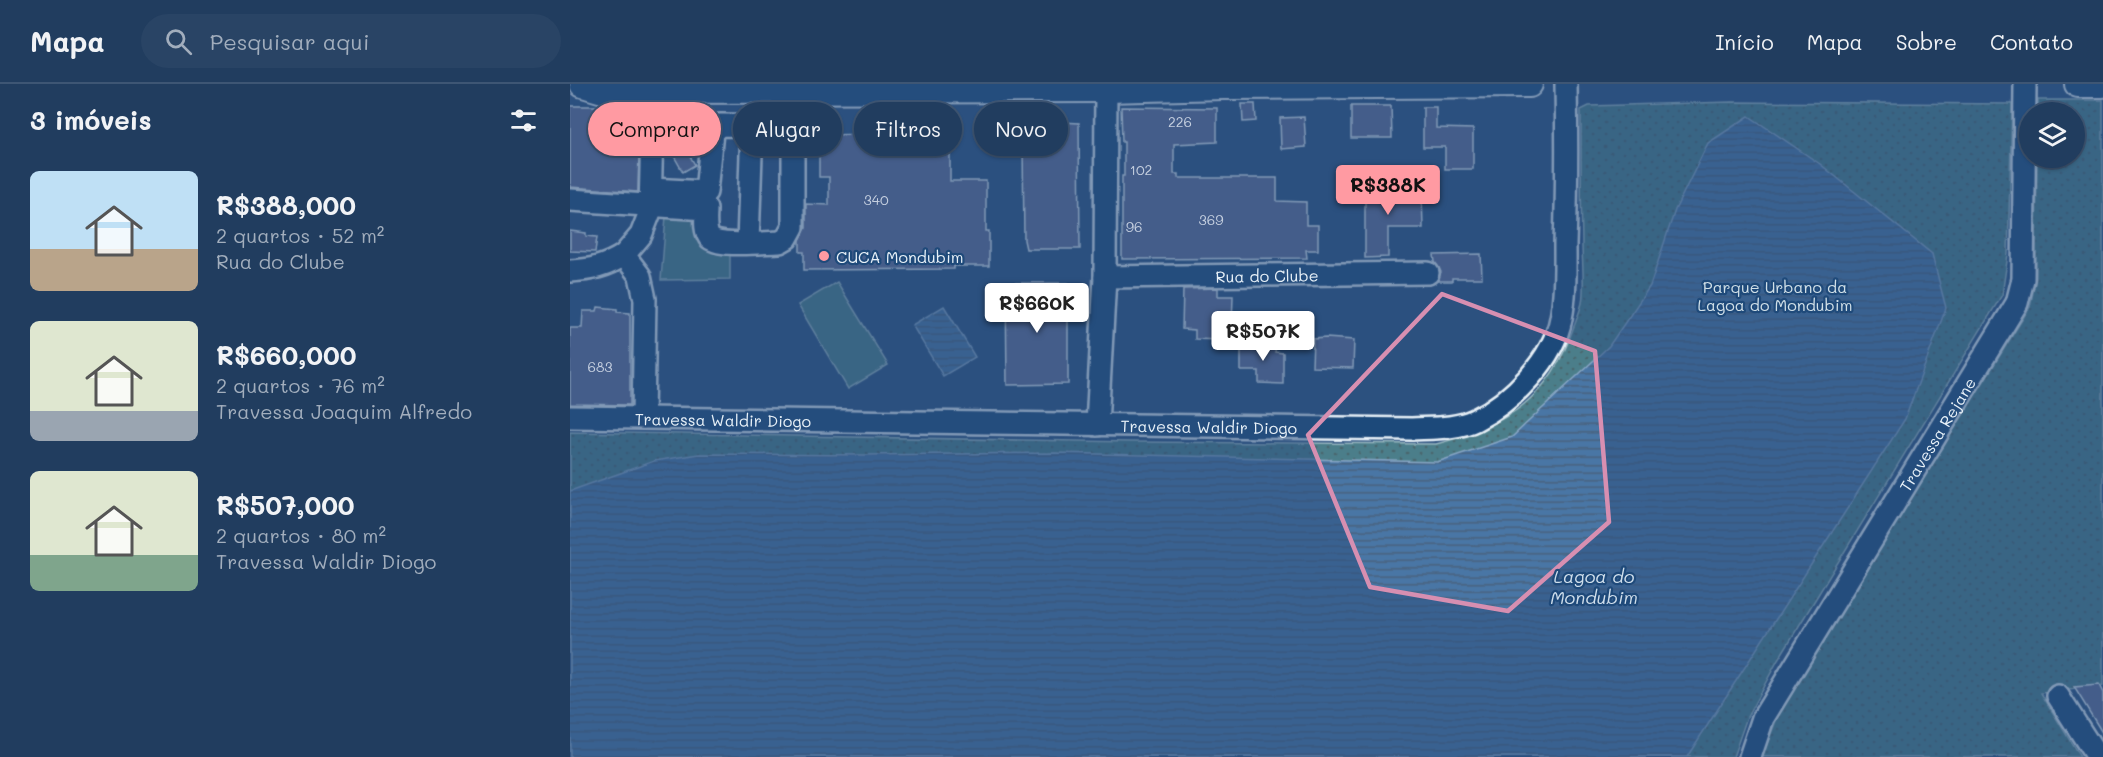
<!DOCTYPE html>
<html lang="pt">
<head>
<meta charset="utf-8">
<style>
	body { margin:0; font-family:Mali,sans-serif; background:#294465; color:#f1f3f6; height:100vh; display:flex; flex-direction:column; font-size:22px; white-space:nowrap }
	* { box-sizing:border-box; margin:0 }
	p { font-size:20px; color:#a2aebd }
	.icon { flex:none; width:33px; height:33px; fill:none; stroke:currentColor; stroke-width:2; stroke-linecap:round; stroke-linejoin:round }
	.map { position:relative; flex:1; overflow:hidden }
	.sheet { display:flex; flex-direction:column; background:#213d5f; width:570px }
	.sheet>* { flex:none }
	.banner { position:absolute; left:18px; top:18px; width:570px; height:54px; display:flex; gap:12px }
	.buttons { position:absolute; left:1449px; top:18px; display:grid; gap:12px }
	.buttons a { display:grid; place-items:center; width:66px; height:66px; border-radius:50%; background:#213d5f; box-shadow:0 2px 4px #0004,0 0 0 2px #3e5674; font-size:30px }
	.price { position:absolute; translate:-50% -51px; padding:0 14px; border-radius:6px; background:#fff; color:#222; font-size:20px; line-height:39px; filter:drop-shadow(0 2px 3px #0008) }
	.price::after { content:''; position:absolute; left:50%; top:36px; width:18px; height:14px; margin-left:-9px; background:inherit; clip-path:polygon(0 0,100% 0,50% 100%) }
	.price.selected { background:#ff9aa2; color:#111 }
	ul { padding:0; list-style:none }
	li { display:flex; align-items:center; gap:18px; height:150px; padding:0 30px }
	li span { display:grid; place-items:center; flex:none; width:168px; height:120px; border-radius:9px; color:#555 }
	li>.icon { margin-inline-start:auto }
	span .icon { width:72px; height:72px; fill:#fffc; stroke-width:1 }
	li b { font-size:26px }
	h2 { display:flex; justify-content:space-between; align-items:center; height:72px; padding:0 30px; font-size:26px }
	.tag { padding:0 21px; border-radius:27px; background:#213d5f; box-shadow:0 2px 4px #0004,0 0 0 2px #3e5674; font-size:21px; line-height:54px }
	.tag.selected { background:#ff9aa2; color:#111 }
	header { display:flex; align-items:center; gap:36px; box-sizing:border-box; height:84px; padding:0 30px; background:#213d5f; border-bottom:2px solid #3e5674 }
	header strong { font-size:28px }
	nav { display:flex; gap:33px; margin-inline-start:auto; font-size:21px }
	.search { width:420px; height:54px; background:#294465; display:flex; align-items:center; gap:15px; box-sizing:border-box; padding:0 21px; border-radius:33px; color:#a2aebd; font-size:22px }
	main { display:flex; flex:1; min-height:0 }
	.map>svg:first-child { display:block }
	.green { fill:url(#green-dots); stroke:#9ab8c1; stroke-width:1.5 }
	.pitch { fill:#4c7e8a; stroke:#9ab8c1; stroke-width:1.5 }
	.water { fill:url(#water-rules); stroke:#89a7c6; stroke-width:1.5 }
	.building { fill:#626e97; stroke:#e8f1f8; stroke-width:1.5 }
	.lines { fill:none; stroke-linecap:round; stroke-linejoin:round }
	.minor-casing { stroke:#e8f1f8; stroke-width:26 }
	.major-casing { stroke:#e8f1f8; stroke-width:30 }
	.minor { stroke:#1f4a7a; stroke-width:21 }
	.major { stroke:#1f4a7a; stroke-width:26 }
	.marked { fill:none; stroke:#d78fb1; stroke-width:4.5; stroke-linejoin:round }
	.poi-dot { fill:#ff9aa2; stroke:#1f4a7a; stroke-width:2 }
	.labels { text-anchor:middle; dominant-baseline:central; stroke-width:4.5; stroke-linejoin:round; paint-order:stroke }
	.number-label { font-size:14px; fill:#c6d0e0 }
	.poi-label { font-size:16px; fill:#e8f1f8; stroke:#1f4a7a; text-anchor:start }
	.street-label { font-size:16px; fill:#e8f1f8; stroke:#1f4a7a }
	.park-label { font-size:16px; fill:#d1e0e8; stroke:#1f4a7a }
	.water-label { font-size:18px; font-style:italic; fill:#d0dfec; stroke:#1f4a7a }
</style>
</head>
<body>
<header>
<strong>Mapa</strong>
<div class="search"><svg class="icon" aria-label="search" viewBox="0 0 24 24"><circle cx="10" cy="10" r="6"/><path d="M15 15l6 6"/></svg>Pesquisar aqui</div>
<nav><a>Início</a><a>Mapa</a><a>Sobre</a><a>Contato</a></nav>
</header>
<main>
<section class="sheet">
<h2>3 imóveis<svg class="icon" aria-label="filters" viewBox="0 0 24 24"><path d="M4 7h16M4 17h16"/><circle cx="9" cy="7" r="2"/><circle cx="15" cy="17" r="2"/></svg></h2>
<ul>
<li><span style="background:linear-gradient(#bfe0f5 65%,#b9a48a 0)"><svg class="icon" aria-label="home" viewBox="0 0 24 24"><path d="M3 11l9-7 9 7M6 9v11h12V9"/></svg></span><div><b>R$388,000</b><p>2 quartos · 52 m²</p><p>Rua do Clube</p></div></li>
<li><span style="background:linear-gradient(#dfe7d0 75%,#9aa5b1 0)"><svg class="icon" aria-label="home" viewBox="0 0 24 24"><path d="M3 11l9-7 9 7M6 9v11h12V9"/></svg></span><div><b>R$660,000</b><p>2 quartos · 76 m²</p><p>Travessa Joaquim Alfredo</p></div></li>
<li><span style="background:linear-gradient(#dfe7d0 70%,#7fa58c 0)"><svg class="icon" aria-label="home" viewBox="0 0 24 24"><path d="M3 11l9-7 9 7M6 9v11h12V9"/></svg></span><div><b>R$507,000</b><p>2 quartos · 80 m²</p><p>Travessa Waldir Diogo</p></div></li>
</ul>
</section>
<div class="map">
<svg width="1533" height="673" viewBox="0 0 1533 673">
	<defs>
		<pattern id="green-dots" width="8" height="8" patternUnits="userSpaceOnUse" patternTransform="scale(1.5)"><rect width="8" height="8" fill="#4c7e8a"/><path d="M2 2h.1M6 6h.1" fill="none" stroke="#49666d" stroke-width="1.8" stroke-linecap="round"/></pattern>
		<pattern id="water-rules" width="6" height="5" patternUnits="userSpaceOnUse" patternTransform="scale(1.5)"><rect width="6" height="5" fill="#4a76a5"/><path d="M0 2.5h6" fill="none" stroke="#48617c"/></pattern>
	</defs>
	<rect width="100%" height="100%" fill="#2c517f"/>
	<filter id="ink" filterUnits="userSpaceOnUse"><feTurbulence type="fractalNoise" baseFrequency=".0167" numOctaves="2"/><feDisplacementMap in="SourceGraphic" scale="12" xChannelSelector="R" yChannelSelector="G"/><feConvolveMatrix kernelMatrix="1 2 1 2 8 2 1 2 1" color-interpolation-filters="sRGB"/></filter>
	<g filter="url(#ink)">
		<!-- green -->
		<path class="green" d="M 1468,16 L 1533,16 L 1533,602 L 1471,609 L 1510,673 L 1192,673 L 1211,624 L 1460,223 L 1466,194 L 1467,74 L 1504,74 L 1504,28 L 1468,28 Z
			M 1162,18 L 1442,20 L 1438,170 L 1432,211 L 1208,576 L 1177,633 L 1163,673 L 0,673 L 0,348 L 560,358 L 866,360 C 935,343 980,314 1003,245 C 1006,237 1010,227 1012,219 C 1015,200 1012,178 1012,159 C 1011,115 1011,70 1011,26 L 1019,22 Z"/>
		<!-- pitch -->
		<path class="pitch" d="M 117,127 L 160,168 L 160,195 L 91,196 L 96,132 Z
			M 267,198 L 318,281 L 278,305 L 228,221 Z"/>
		<!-- water -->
		<path class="water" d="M 1179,32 L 1250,80 L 1362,170 L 1376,224 L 1335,335 L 1117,673 L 0,673 L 0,407 L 84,377 L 129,370 L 295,371 L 485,369 L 867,378 L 942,353 L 1039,262 L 1080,202 L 1105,126 L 1138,59 Z
			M 374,222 L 405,273 L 373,292 L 342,241 Z"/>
		<!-- building -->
		<path class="building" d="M 672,20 L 685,20 L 686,37 L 673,38 Z
			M 0,22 L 26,22 L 27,30 L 70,26 L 68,108 L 0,103 Z
			M 781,22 L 821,22 L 822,54 L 781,54 Z
			M 551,23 L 647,24 L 647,58 L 604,60 L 604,90 L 608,90 L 608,94 L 707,94 L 707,117 L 736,118 L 736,141 L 748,141 L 748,166 L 736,166 L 737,174 L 552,175 L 552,92 L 554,92 L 554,58 L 552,58 Z
			M 853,23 L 866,23 L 866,44 L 903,45 L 903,85 L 875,85 L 875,63 L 853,63 Z
			M 423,25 L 464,25 L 464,35 L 489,35 L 491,38 L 509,39 L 510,165 L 456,165 L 454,156 L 453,60 L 423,58 Z
			M 734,33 L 736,63 L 711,65 L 710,34 Z
			M 380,49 L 380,97 L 416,97 L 416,147 L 419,147 L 419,182 L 384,182 L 384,185 L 234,186 L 234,168 L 230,168 L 230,156 L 236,144 L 236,120 L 259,121 L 259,93 L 249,93 L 249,51 Z
			M 112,58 L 125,81 L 113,88 L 100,65 Z
			M 795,93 L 812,93 L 813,111 L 852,110 L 853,144 L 818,144 L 818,173 L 795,174 Z
			M 0,147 L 16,149 L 16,152 L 27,153 L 25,168 L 0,167 Z
			M 911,170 L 912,194 L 882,194 L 882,197 L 867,197 L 871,188 L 865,178 L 864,171 Z
			M 436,199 L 498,199 L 498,300 L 437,301 Z
			M 648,204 L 648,212 L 663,212 L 662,242 L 666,242 L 666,259 L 650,259 L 650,256 L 625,255 L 625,246 L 612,245 L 613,205 Z
			M 28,223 L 47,225 L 47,228 L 60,229 L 60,321 L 0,320 L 0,244 L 12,244 L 13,227 L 27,227 Z
			M 756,254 L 784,256 L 783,284 L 742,283 L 743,255 Z
			M 671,259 L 706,259 L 705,268 L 713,269 L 713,300 L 689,299 L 689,287 L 671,287 Z
			M 1529,601 L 1533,609 L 1533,650 L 1504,603 Z"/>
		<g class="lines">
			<!-- minor casing -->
			<g class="minor-casing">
				<g id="minor">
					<path d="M 0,116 L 136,125 C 136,134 134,145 139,153 C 148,164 195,158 210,158 L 217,154 L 223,143 L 223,49 L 220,44 L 213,42 L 150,41 L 142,48 L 136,108 L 81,105"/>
					<path d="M 178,159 L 182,41"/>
					<path d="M 0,187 C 21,186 37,182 54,171"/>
					<path id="s1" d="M 535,193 L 858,189"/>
					<path id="s2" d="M 0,333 L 842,345 C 862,344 887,345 905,336 C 942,318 984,275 991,234 C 996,210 995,184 995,160 C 997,107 997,54 996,0"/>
					<path d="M 73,334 L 75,215 L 70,192 L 54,171 L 71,151 L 80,128 L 83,0"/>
					<path d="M 527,341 L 535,193 L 536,0"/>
					<path d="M 1488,612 L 1527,673"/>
					<path id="s3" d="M 1180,673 L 1193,634 L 1447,219 L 1453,195 L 1455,0"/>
				</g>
			</g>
			<!-- major casing -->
			<g class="major-casing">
				<path id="major" d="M 13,0 L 33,6 L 536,5 L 653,2 L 959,0
					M 1508,0 L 1533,0"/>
			</g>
			<!-- minor -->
			<use href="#minor" class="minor"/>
			<!-- major -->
			<use href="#major" class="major"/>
		</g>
	</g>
	<!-- marked area -->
	<path d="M0 0H1533V673H0ZM 872,210 L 1025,267 L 1039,438 L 938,527 L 800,503 L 738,351 Z" fill="#2c517f" fill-opacity=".55" fill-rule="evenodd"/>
	<path class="marked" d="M 872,210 L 1025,267 L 1039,438 L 938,527 L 800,503 L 738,351 Z"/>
	<!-- markers -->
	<circle class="poi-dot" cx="254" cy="172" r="6"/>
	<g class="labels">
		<!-- number labels -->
		<g class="number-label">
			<text x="610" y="37">226</text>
			<text x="571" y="85">102</text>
			<text x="306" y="115">340</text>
			<text x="641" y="135">369</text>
			<text x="564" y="142">96</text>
			<text x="30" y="282">683</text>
		</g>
		<!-- poi labels -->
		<g class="poi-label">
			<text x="266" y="172">CUCA Mondubim</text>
		</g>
		<!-- street labels -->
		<g class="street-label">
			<text stroke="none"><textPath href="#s1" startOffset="162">Rua do Clube</textPath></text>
			<text stroke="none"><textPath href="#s2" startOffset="153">Travessa Waldir Diogo</textPath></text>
			<text stroke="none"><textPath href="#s2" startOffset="639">Travessa Waldir Diogo</textPath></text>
			<text stroke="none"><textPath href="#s3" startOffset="374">Travessa Rejane</textPath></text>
		</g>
		<!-- park labels -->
		<g class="park-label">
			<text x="1205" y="202">Parque Urbano da<tspan x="1205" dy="18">Lagoa do Mondubim</tspan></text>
		</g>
		<!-- water labels -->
		<g class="water-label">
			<text x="1024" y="492">Lagoa do<tspan x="1024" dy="21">Mondubim</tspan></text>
		</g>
	</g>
</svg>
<div class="buttons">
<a><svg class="icon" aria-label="layers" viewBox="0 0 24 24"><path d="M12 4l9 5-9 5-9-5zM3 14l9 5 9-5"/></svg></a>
</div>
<b class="price selected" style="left:818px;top:132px">R$388K</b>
<b class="price" style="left:467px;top:250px">R$660K</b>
<b class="price" style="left:693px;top:278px">R$507K</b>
<div class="banner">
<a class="tag selected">Comprar</a>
<a class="tag">Alugar</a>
<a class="tag">Filtros</a>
<a class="tag">Novo</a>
</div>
</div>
</main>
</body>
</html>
